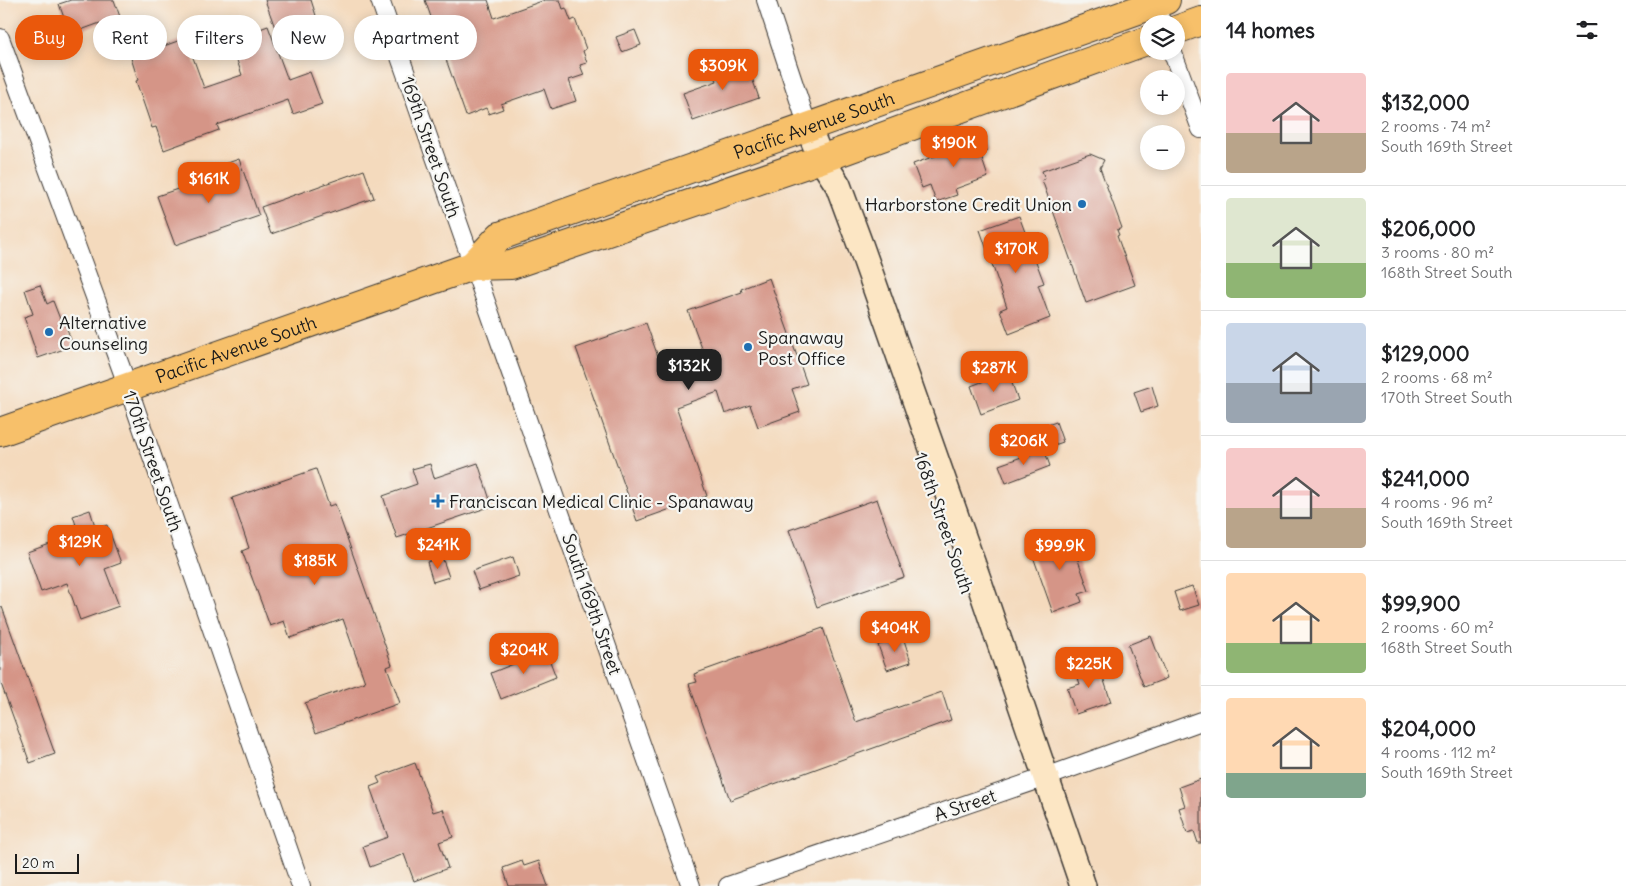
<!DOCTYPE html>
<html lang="en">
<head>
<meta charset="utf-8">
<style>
	body { margin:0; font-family:Delius,sans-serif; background:#f2f2f2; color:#202124; height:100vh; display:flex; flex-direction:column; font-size:19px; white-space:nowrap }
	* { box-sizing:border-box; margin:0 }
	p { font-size:16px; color:#757577 }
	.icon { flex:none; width:28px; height:28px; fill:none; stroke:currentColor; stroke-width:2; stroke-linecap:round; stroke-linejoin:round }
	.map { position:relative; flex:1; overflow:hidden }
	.details { display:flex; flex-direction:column; background:#fff; width:425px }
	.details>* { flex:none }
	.top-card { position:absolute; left:15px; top:15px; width:475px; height:45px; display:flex; gap:10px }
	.fabs { position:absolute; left:1140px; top:15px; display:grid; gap:10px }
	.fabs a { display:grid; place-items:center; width:45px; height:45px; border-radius:50%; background:#fff; box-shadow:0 2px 12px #0003; font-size:25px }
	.scale { position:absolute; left:15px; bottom:12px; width:64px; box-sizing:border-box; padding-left:5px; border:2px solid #1c1c1c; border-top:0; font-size:14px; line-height:18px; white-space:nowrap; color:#1c1c1c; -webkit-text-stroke:4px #f6f6f2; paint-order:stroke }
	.price { position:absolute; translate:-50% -42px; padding:0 11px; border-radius:10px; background:#ea580c; color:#fff; font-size:16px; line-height:32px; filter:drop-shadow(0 1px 2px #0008) }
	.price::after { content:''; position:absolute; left:50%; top:30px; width:15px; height:11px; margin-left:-8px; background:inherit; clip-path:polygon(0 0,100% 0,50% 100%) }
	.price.current { background:#222; color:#fff }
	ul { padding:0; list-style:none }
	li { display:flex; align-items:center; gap:15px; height:125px; padding:0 25px }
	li+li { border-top:1px solid #e0e0e0 }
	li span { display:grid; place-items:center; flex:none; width:140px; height:100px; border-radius:5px; color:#555 }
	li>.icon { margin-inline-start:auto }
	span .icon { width:60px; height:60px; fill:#fffc; stroke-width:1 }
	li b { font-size:21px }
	h2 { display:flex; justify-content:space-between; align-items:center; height:60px; padding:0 25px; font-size:21px }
	.pill { padding:0 18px; border-radius:22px; background:#fff; box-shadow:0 2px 12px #0003; font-size:18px; line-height:45px }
	.pill.current { background:#ea580c; color:#fff }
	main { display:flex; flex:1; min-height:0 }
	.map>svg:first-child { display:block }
	.building { fill:#d59587 }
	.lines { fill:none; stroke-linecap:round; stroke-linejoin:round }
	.street-casing { stroke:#3c3834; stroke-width:20 }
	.secondary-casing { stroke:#3c3834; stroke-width:28 }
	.primary-casing { stroke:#3c3834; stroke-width:30 }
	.street { stroke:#fff; stroke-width:18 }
	.secondary { stroke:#fce6c4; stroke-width:25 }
	.primary { stroke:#f7c06b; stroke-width:28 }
	.poi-dot { fill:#1f6fb2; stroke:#f6f6f2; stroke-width:2 }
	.labels { text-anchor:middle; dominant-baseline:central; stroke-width:4.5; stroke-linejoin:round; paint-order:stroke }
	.street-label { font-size:18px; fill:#1c1c1c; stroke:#f6f6f2 }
	.poi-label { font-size:18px; fill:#1c1c1c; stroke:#f6f6f2; text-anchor:start }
</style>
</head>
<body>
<main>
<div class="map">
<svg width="1201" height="886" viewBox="0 0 1201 886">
	<rect width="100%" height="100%" fill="#f6f6f2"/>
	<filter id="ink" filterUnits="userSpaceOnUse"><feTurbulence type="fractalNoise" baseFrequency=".02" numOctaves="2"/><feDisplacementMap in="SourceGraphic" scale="10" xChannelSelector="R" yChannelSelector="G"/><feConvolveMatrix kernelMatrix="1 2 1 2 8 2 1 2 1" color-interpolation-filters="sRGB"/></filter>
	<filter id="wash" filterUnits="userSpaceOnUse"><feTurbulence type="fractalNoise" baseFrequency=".0096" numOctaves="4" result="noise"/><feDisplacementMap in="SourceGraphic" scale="20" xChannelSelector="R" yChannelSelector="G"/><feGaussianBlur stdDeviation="1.12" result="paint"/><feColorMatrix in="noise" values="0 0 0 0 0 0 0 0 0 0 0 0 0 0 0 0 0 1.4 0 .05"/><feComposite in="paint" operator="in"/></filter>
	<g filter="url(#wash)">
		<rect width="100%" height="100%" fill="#f4dabd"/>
		<g id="blocks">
			<!-- building -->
			<path class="building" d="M 71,0 L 114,0 L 124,28 L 105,35 L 100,23 L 70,34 L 59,4 Z
				M 265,0 L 311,0 L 318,22 L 278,36 Z
				M 425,0 L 488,0 L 494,18 L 545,0 L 560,0 L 563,9 L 566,8 L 571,21 L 575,19 L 586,49 L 583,51 L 587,63 L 580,65 L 584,75 L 569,80 L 576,101 L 551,109 L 544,89 L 501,104 L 503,109 L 489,114 L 486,108 L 466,116 Z
				M 268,26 L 288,80 L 310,72 L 322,104 L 293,114 L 288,100 L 217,125 L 219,130 L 164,150 L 156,127 L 152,128 L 136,81 L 138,80 L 131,58 L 186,38 L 204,88 L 242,75 L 230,40 Z
				M 635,30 L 641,45 L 622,52 L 616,37 Z
				M 745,58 L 759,98 L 693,121 L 683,93 L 717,81 L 712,69 Z
				M 980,132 L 987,151 L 980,153 L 988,177 L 955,189 L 957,195 L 936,202 L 930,185 L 922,188 L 913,164 L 957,148 L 954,142 Z
				M 1090,154 L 1104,160 L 1100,168 L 1122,228 L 1117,230 L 1119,235 L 1117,236 L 1135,285 L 1086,303 L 1042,180 L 1045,179 L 1042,171 Z
				M 239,159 L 259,216 L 175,245 L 157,196 L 219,175 L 216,167 Z
				M 364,170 L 374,198 L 271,234 L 261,207 Z
				M 1019,216 L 1044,283 L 1038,285 L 1050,318 L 1009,334 L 1000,310 L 1007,307 L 980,230 Z
				M 769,278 L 807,384 L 792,389 L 800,412 L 758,427 L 750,405 L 725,414 L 718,392 L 676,407 L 707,496 L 637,521 L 576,348 L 646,323 L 661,365 L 703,351 L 688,311 L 742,292 L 741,289 Z
				M 40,285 L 47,304 L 53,301 L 60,319 L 63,317 L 73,346 L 38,358 L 24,317 L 33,314 L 25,290 Z
				M 1008,372 L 1018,400 L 981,414 L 971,386 Z
				M 1152,386 L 1158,406 L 1141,412 L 1134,392 Z
				M 1056,422 L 1063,442 L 1043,449 L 1036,429 Z
				M 1044,449 L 1050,466 L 1006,483 L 999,465 Z
				M 478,463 L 492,506 L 397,538 L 383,496 L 417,484 L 412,469 L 430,464 L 434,478 Z
				M 316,469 L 329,506 L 335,504 L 392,665 L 387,667 L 400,703 L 316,733 L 305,703 L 365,682 L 343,619 L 290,638 L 284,621 L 270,626 L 242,551 L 249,548 L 232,498 Z
				M 877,499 L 904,577 L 817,607 L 789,530 Z
				M 90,510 L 96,529 L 107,525 L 121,563 L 105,569 L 119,606 L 80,620 L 67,583 L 41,592 L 27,552 L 79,534 L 73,516 Z
				M 1068,532 L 1089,591 L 1079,594 L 1082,602 L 1053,613 L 1029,545 Z
				M 442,557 L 449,577 L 433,582 L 427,562 Z
				M 513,557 L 519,576 L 479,590 L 472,571 Z
				M 1192,586 L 1199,605 L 1180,611 L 1174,592 Z
				M 2,607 L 55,754 L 30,763 L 0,681 L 0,608 Z
				M 823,628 L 856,722 L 942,692 L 951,720 L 730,800 L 689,684 L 697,682 L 694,674 Z
				M 1151,636 L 1167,678 L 1144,687 L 1128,645 Z
				M 903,637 L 911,662 L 887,670 L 878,645 Z
				M 546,651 L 556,677 L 501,699 L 491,673 Z
				M 1098,662 L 1111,702 L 1076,714 L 1067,688 L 1080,684 L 1075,669 Z
				M 415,763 L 433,812 L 443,809 L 453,837 L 439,842 L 448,868 L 414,881 L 404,854 L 370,867 L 363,846 L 388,837 L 370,787 L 380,783 L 377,777 Z
				M 1201,779 L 1201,843 L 1198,843 L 1194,831 L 1187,833 L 1179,808 L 1185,806 L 1179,787 Z
				M 522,861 L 524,866 L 539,861 L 548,886 L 509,886 L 503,868 Z"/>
		</g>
	</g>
	<g filter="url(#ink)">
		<use href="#blocks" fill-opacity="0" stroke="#3c3834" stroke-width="1"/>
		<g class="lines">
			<!-- street casing -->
			<g class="street-casing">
				<path id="street" d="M 380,0 L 691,886
					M 766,0 L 808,127
					M 1154,0 L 1162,24
					M 0,38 L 128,387 L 301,886
					M 1172,51 L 1201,129
					M 728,886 L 1046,777 L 1201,721"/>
			</g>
			<!-- secondary casing -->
			<g class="secondary-casing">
				<path id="secondary" d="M 808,127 L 821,159 L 838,185 L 861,247 L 979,582 L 1083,886"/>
			</g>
			<!-- primary casing -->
			<g class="primary-casing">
				<g id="primary">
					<path d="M 1176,30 L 1201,21"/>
					<path id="s1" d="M 472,266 L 500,236 L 1166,0"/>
					<path id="s2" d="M 0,432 L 472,266 L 511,265 L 821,159 L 1149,40"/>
				</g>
			</g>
			<!-- street -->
			<use href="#street" class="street"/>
			<!-- secondary -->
			<use href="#secondary" class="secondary"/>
			<!-- primary -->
			<use href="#primary" class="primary"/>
		</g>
	</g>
	<!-- markers -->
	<g class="poi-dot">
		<circle cx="1082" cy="204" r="5"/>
		<circle cx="49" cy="332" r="5"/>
		<circle cx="748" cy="347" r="5"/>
		<path d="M435.5 493.5h5v5h5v5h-5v5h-5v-5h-5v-5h5z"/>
	</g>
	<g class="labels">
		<!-- street labels -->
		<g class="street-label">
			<text stroke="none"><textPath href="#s1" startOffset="374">Pacific Avenue South</textPath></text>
			<text transform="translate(431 147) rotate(71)">169th Street South</text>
			<text stroke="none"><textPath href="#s2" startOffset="250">Pacific Avenue South</textPath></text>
			<text transform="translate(153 461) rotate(71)">170th Street South</text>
			<text transform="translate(944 523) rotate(71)">168th Street South</text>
			<text transform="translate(592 604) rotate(71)">South 169th Street</text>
			<text transform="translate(965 805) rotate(-19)">A Street</text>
		</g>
		<!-- poi labels -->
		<g class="poi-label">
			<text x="1072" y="204" text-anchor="end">Harborstone Credit Union</text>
			<text x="59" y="322">Alternative<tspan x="59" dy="21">Counseling</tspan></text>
			<text x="758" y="337">Spanaway<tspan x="758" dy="21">Post Office</tspan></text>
			<text x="449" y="501">Franciscan Medical Clinic - Spanaway</text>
		</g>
	</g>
</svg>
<div class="fabs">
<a><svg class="icon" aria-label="layers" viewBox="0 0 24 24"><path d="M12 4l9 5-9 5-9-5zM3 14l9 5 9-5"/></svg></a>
<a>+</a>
<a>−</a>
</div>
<div class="scale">20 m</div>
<b class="price" style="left:723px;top:91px">$309K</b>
<b class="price" style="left:954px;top:168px">$190K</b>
<b class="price" style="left:209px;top:204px">$161K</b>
<b class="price" style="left:1016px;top:274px">$170K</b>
<b class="price current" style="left:689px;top:391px">$132K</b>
<b class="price" style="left:994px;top:393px">$287K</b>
<b class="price" style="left:1024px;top:466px">$206K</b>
<b class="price" style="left:80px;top:567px">$129K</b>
<b class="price" style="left:438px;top:570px">$241K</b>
<b class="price" style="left:1060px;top:571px">$99.9K</b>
<b class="price" style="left:315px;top:586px">$185K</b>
<b class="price" style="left:895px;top:653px">$404K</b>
<b class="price" style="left:524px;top:675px">$204K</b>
<b class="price" style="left:1089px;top:689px">$225K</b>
<div class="top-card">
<a class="pill current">Buy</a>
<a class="pill">Rent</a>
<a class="pill">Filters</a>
<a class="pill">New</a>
<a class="pill">Apartment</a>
</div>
</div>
<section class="details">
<h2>14 homes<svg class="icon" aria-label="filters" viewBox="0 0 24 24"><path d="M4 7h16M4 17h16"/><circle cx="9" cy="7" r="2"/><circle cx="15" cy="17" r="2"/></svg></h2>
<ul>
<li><span style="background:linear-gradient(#f6c9c9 60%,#b9a48a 0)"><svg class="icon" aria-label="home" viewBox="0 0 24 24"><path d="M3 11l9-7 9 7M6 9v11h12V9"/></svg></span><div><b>$132,000</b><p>2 rooms · 74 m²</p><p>South 169th Street</p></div></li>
<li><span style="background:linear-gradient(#dfe7d0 65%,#8fb573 0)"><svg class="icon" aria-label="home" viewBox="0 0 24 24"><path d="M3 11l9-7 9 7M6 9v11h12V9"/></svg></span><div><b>$206,000</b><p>3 rooms · 80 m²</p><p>168th Street South</p></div></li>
<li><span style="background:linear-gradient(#c9d6e8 60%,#9aa5b1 0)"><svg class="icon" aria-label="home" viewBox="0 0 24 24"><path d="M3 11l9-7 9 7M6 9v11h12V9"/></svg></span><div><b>$129,000</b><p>2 rooms · 68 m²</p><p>170th Street South</p></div></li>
<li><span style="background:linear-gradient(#f6c9c9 60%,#b9a48a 0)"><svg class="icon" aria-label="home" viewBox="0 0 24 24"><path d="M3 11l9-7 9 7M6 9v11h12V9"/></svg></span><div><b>$241,000</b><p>4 rooms · 96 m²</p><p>South 169th Street</p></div></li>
<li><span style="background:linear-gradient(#ffd9b3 70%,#8fb573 0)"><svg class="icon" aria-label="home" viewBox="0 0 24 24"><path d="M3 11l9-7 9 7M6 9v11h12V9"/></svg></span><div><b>$99,900</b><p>2 rooms · 60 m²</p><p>168th Street South</p></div></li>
<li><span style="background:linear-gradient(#ffd9b3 75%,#7fa58c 0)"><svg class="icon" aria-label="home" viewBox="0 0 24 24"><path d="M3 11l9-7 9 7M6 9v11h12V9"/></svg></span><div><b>$204,000</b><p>4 rooms · 112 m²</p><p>South 169th Street</p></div></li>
</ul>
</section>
</main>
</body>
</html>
